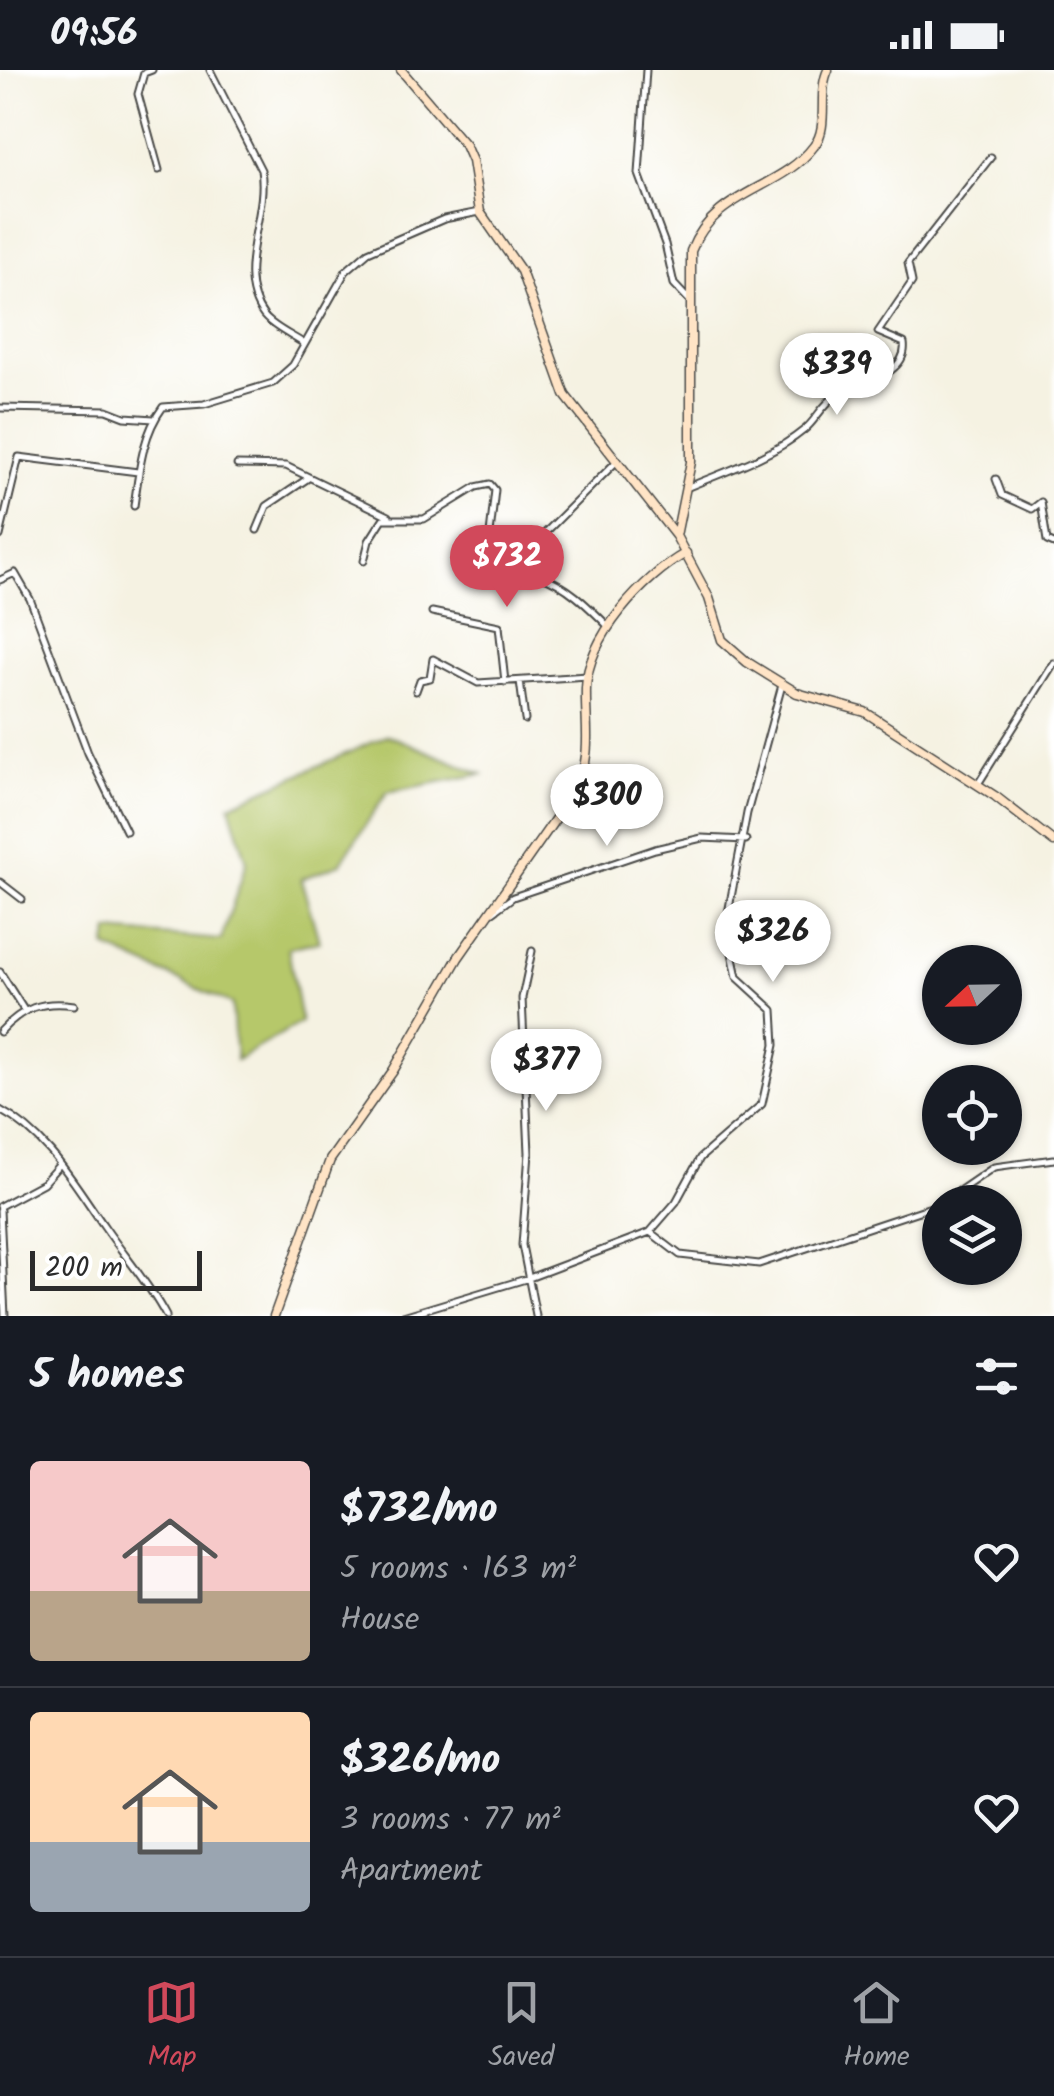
<!DOCTYPE html>
<html lang="en">
<head>
<meta charset="utf-8">
<style>
	body { margin:0; font-family:Kalam,sans-serif; background:#20242c; color:#f1f3f6; height:100vh; display:flex; flex-direction:column; font-size:38px; white-space:nowrap }
	* { box-sizing:border-box; margin:0 }
	p { font-size:32px; color:#9ea1a6 }
	.icon { flex:none; width:55px; height:55px; fill:none; stroke:currentColor; stroke-width:2; stroke-linecap:round; stroke-linejoin:round }
	.map { position:relative; height:1246px; overflow:hidden }
	.side { display:flex; flex-direction:column; background:#171b24; flex:1 }
	.side>* { flex:none }
	.needle { width:65px; rotate:248deg }
	.tools { position:absolute; left:922px; top:875px; display:grid; gap:20px }
	.tools a { display:grid; place-items:center; width:100px; height:100px; border-radius:50%; background:#171b24; box-shadow:0 2px 8px #0004; font-size:50px }
	.scale { position:absolute; left:30px; bottom:25px; width:172px; box-sizing:border-box; padding-left:10px; border:5px solid #2b2b2b; border-top:0; font-size:28px; line-height:35px; white-space:nowrap; color:#2b2b2b; -webkit-text-stroke:8px #fff; paint-order:stroke }
	.price { position:absolute; translate:-50% -85px; padding:0 22px; border-radius:35px; background:#fff; color:#222; font-size:32px; line-height:65px; filter:drop-shadow(0 2px 5px #0008) }
	.price::after { content:''; position:absolute; left:50%; top:60px; width:30px; height:22px; margin-left:-15px; background:inherit; clip-path:polygon(0 0,100% 0,50% 100%) }
	.price.active { background:#d1495b; color:#fff }
	ul { padding:0; list-style:none }
	li { display:flex; align-items:center; gap:30px; height:250px; padding:0 30px }
	li+li { border-top:2px solid #363941 }
	li span { display:grid; place-items:center; flex:none; width:280px; height:200px; border-radius:10px; color:#555 }
	li>.icon { margin-inline-start:auto }
	span .icon { width:120px; height:120px; fill:#fffc; stroke-width:1 }
	li b { font-size:42px }
	h2 { display:flex; justify-content:space-between; align-items:center; height:120px; padding:0 30px; font-size:42px }
	.status { display:flex; justify-content:space-between; align-items:center; height:70px; padding:0 50px; background:#171b24; direction:ltr }
	.status svg { height:28px; fill:currentColor }
	.dock { display:flex; justify-content:space-around; align-items:center; height:140px; border-top:2px solid #363941; background:#171b24; font-size:28px; color:#9ea1a6 }
	.dock a { display:grid; justify-items:center; gap:5px }
	.dock .active { color:#d1495b }
	.map>svg:first-child { display:block }
	.green { fill:#b6c86b; stroke:#707a4b; stroke-width:2.5 }
	.lines { fill:none; stroke-linecap:round; stroke-linejoin:round }
	.street-casing { stroke:#494946; stroke-width:9 }
	.secondary-casing { stroke:#494946; stroke-width:11 }
	.street { stroke:#fff; stroke-width:5 }
	.secondary { stroke:#ffe4c6; stroke-width:8 }
</style>
</head>
<body>
<div class="status"><b>09:56</b><svg viewBox="0 0 49 12"><path d="M0 12V9h3v3zM5 12V6h3v6zM10 12V3h3v9zM15 12V0h3v12zM26 1h20v11H26zM47 4h2v5h-2z"/></svg></div>
<div class="map">
<svg width="1054" height="1246" viewBox="0 0 1054 1246">
	<rect width="100%" height="100%" fill="#fff"/>
	<filter id="ink" filterUnits="userSpaceOnUse"><feTurbulence type="fractalNoise" baseFrequency=".01" numOctaves="2"/><feDisplacementMap in="SourceGraphic" scale="20" xChannelSelector="R" yChannelSelector="G"/><feConvolveMatrix kernelMatrix="1 2 1 2 8 2 1 2 1" color-interpolation-filters="sRGB"/></filter>
	<filter id="wash" filterUnits="userSpaceOnUse"><feTurbulence type="fractalNoise" baseFrequency=".0048" numOctaves="4" result="noise"/><feDisplacementMap in="SourceGraphic" scale="40" xChannelSelector="R" yChannelSelector="G"/><feGaussianBlur stdDeviation="2.25" result="paint"/><feColorMatrix in="noise" values="0 0 0 0 0 0 0 0 0 0 0 0 0 0 0 0 0 1.4 0 .05"/><feComposite in="paint" operator="in"/></filter>
	<g filter="url(#wash)">
		<rect width="100%" height="100%" fill="#f5f2e2"/>
		<!-- green -->
		<path class="green" d="M 388,665 L 482,704 L 387,722 L 340,794 L 301,809 L 319,871 L 288,878 L 301,952 L 236,990 L 232,934 L 106,877 L 110,861 L 221,870 L 247,792 L 230,735 Z"/>
	</g>
	<g filter="url(#ink)">
		<g class="lines">
			<!-- street casing -->
			<g class="street-casing">
				<path id="street" d="M 152,0 L 144,3 L 138,24 L 159,100
					M 210,0 L 261,100 C 269,146 232,203 264,246 C 273,257 291,265 303,273
					M 646,0 L 639,104 L 665,174 L 674,214 L 689,230
					M 0,338 L 107,340 L 125,347 L 154,349
					M 237,395 L 286,396 L 389,446
					M 996,409 L 1002,425 L 1032,439 L 1041,432 L 1047,471 L 1054,474
					M 686,418 C 725,401 770,388 804,360 C 816,351 822,334 836,326 C 857,313 909,306 904,273 L 878,262 L 912,212 L 908,193 L 991,87
					M 134,436 C 139,402 142,365 163,337 L 204,334 L 273,313 L 293,295 L 346,201 L 368,182 L 444,149 L 480,142
					M 257,460 L 267,436 L 307,409
					M 0,466 L 19,387 L 138,402
					M 364,491 L 369,471 L 383,449 L 424,449 L 476,417 L 490,414 L 495,420 L 487,490 C 505,503 519,497 539,505 C 567,515 587,535 608,556
					M 524,499 L 541,467 L 615,393
					M 0,510 L 15,503 L 30,529 L 88,683 L 126,761
					M 432,542 L 499,556 L 505,612
					M 520,611 L 525,650
					M 416,621 L 420,610 L 430,608 L 433,589 L 478,613 L 588,606
					M 978,714 L 1054,593
					M 0,812 L 22,829
					M 493,842 L 513,827 L 655,779 L 702,768 L 746,770
					M 532,881 L 522,928 L 529,1083 L 522,1175 L 536,1246
					M 0,902 L 24,940
					M 0,962 C 22,938 42,930 74,935
					M 0,1040 C 47,1065 74,1113 104,1156 C 125,1187 148,1212 166,1246
					M 943,1132 L 994,1097 L 1054,1089
					M 0,1136 L 43,1113 L 60,1094
					M 0,1140 L 5,1246
					M 650,1162 L 676,1132 L 700,1088 L 762,1034 L 775,975 L 773,940 L 737,907 L 726,854 L 747,743 L 782,615
					M 403,1246 L 529,1208 L 650,1162 L 680,1185 L 759,1194 L 940,1134"/>
			</g>
			<!-- secondary casing -->
			<g class="secondary-casing">
				<path id="secondary" d="M 401,0 L 465,75 L 472,91 L 480,142 L 521,201 L 565,325 L 676,466 L 709,528 L 722,570 L 747,592 L 797,623 L 865,642 L 995,726 L 1054,772
					M 676,466 L 691,392 L 691,181 C 715,120 780,121 814,76 C 830,56 817,23 828,0
					M 274,1246 L 330,1090 L 393,1001 L 458,888 L 577,718 C 593,683 585,655 586,618 C 588,567 643,507 686,483"/>
			</g>
			<!-- street -->
			<use href="#street" class="street"/>
			<!-- secondary -->
			<use href="#secondary" class="secondary"/>
		</g>
	</g>
</svg>
<div class="tools">
<a><svg class="needle" viewBox="-14 -14 28 28"><path d="M0-13l5 13h-10z" fill="#e53935"/><path d="M0 13l5-13h-10z" fill="#9ea1a6"/></svg></a>
<a><svg class="icon" aria-label="locate" viewBox="0 0 24 24"><circle cx="12" cy="12" r="6"/><path d="M12 2v4M12 18v4M2 12h4M18 12h4"/></svg></a>
<a><svg class="icon" aria-label="layers" viewBox="0 0 24 24"><path d="M12 4l9 5-9 5-9-5zM3 14l9 5 9-5"/></svg></a>
</div>
<div class="scale">200 m</div>
<b class="price" style="left:837px;top:348px">$339</b>
<b class="price active" style="left:507px;top:540px">$732</b>
<b class="price" style="left:607px;top:779px">$300</b>
<b class="price" style="left:773px;top:915px">$326</b>
<b class="price" style="left:546px;top:1044px">$377</b>
</div>
<section class="side">
<h2>5 homes<svg class="icon" aria-label="filters" viewBox="0 0 24 24"><path d="M4 7h16M4 17h16"/><circle cx="9" cy="7" r="2"/><circle cx="15" cy="17" r="2"/></svg></h2>
<ul>
<li><span style="background:linear-gradient(#f6c9c9 65%,#b9a48a 0)"><svg class="icon" aria-label="home" viewBox="0 0 24 24"><path d="M3 11l9-7 9 7M6 9v11h12V9"/></svg></span><div><b>$732/mo</b><p>5 rooms · 163 m²</p><p>House</p></div><svg class="icon" aria-label="heart" viewBox="0 0 24 24"><path d="M12 20l-8-8c-3-5 5-10 8-4 3-6 11-1 8 4z"/></svg></li>
<li><span style="background:linear-gradient(#ffd9b3 65%,#9aa5b1 0)"><svg class="icon" aria-label="home" viewBox="0 0 24 24"><path d="M3 11l9-7 9 7M6 9v11h12V9"/></svg></span><div><b>$326/mo</b><p>3 rooms · 77 m²</p><p>Apartment</p></div><svg class="icon" aria-label="heart" viewBox="0 0 24 24"><path d="M12 20l-8-8c-3-5 5-10 8-4 3-6 11-1 8 4z"/></svg></li>
</ul>
</section>
<nav class="dock">
<a class="active"><svg class="icon" aria-label="map" viewBox="0 0 24 24"><path d="M3 6l6-2 6 2 6-2v14l-6 2-6-2-6 2zM9 4v14M15 6v14"/></svg>Map</a>
<a><svg class="icon" aria-label="saved" viewBox="0 0 24 24"><path d="M7 4h10v16l-5-4-5 4z"/></svg>Saved</a>
<a><svg class="icon" aria-label="home" viewBox="0 0 24 24"><path d="M3 11l9-7 9 7M6 9v11h12V9"/></svg>Home</a>
</nav>
</body>
</html>
